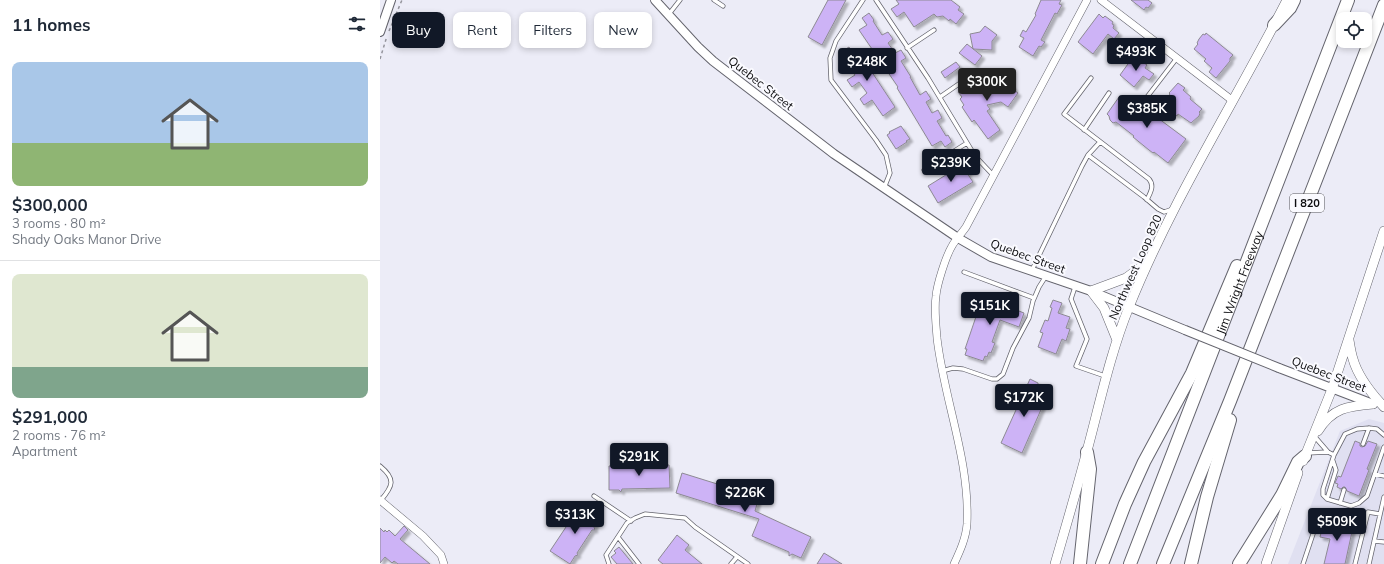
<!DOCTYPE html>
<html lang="en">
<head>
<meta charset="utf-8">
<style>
	body { margin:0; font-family:Mulish,sans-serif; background:#f2f2f3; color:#1f2937; height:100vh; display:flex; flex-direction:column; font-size:15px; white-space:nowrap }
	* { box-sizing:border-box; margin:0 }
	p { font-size:13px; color:#747a83 }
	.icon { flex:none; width:22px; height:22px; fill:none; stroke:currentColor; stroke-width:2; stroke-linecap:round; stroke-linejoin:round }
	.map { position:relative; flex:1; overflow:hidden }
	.drawer { display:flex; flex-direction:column; background:#fff; width:380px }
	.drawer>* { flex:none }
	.guide { position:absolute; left:12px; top:12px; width:380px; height:36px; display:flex; gap:8px }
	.controls { position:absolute; left:956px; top:12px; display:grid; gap:8px }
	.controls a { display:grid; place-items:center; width:36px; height:36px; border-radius:8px; background:#fff; box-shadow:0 2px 6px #0003; font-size:20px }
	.price { position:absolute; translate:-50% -34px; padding:0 9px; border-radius:4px; background:#111827; color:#fff; font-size:13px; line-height:26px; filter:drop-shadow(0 1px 2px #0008) }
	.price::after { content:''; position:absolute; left:50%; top:24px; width:12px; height:9px; margin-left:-6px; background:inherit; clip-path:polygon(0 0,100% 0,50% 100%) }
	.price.selected { background:#222; color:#fff }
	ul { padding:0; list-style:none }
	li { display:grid; align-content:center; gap:8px; height:212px; padding:0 12px }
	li+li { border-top:1px solid #e0e1e3 }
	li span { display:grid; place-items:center; height:124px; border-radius:8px; color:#555 }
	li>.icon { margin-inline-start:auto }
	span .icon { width:72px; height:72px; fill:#fffc; stroke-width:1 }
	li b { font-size:17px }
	h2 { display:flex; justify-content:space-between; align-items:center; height:48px; padding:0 12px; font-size:17px }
	.pill { padding:0 14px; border-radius:8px; background:#fff; box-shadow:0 2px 6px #0003; font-size:14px; line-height:36px }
	.pill.selected { background:#111827; color:#fff }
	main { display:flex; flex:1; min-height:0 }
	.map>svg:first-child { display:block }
	.built { fill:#e0e0f1 }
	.building { fill:#cdb3f6; stroke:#8d8a93; filter:url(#shadow) }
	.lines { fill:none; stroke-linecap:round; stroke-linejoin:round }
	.service-casing { stroke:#64646d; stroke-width:5 }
	.minor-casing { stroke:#64646d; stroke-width:8 }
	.tertiary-casing { stroke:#64646d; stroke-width:10 }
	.secondary-casing { stroke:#64646d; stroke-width:10 }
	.motorway-casing { stroke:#64646d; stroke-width:14 }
	.path { stroke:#94949c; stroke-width:1.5; stroke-dasharray:3 3; stroke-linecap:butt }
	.service { stroke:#fff; stroke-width:3.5 }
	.minor { stroke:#fff; stroke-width:7 }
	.tertiary { stroke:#fff; stroke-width:8 }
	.secondary { stroke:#fff; stroke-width:9 }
	.motorway { stroke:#fff; stroke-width:12 }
	.tertiary-bridge-casing { stroke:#64646d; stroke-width:10; stroke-linecap:butt }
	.tertiary-bridge { stroke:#fff; stroke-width:8 }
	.labels { text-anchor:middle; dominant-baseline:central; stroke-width:4; stroke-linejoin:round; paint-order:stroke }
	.shield { fill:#fafaff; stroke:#545458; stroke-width:1 }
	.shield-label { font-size:11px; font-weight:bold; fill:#0d0d10 }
	.street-label { font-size:12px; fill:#0d0d10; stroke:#fafaff }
</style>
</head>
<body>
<main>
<section class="drawer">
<h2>11 homes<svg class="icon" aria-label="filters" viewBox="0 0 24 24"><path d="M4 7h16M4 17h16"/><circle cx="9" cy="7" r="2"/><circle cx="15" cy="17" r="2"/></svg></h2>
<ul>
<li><span style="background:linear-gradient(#a9c7e8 65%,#8fb573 0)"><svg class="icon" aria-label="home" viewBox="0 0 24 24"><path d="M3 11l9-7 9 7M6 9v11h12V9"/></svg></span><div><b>$300,000</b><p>3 rooms · 80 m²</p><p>Shady Oaks Manor Drive</p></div></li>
<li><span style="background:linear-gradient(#dfe7d0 75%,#7fa58c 0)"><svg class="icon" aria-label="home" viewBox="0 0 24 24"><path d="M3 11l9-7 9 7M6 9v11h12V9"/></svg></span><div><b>$291,000</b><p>2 rooms · 76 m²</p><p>Apartment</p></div></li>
</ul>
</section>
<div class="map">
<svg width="1004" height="564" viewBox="0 0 1004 564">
	<defs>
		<filter id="shadow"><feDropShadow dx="3" dy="3" stdDeviation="1" flood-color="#0004"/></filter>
	</defs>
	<rect width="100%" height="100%" fill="#ececf7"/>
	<!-- built -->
	<path class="built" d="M 989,419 L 1004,423 L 1004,564 L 908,564 L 960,431 Z"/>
	<!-- building -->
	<path class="building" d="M 448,0 L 466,0 L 442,45 L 428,37 Z
		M 516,0 L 571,0 L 580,7 L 578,10 L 584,14 L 576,24 L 570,19 L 569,21 L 563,16 L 557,17 L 554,14 L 534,27 L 524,12 L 517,17 L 511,9 L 519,4 Z
		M 661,0 L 681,0 L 679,4 L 682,5 L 677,14 L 675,13 L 661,40 L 665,42 L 661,47 L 659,46 L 653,56 L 639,47 L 644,38 L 640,36 L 643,30 L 646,32 L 656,15 L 655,14 Z
		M 751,0 L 768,0 L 772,3 L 768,8 L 766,7 L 764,10 Z
		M 489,13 L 494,20 L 493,21 L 502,35 L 508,32 L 513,39 L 508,43 L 515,53 L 521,50 L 526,58 L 521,61 L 531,77 L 530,77 L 540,95 L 546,91 L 551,99 L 546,102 L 552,113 L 558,110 L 562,118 L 557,121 L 566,136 L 568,135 L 572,142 L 565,147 L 561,141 L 552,146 L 525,101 L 517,88 L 518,87 L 479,30 L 487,25 L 482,18 Z
		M 719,14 L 723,18 L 725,16 L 733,22 L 732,24 L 734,25 L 733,28 L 739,33 L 734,39 L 728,34 L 713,54 L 698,42 Z
		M 605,26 L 617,35 L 612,41 L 612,50 L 593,49 L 590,34 L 600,32 Z
		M 826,33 L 853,55 L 850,58 L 850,61 L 836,78 L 829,72 L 832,68 L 824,61 L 826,59 L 814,49 L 818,44 L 817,43 L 819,39 L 823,34 L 825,35 Z
		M 587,44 L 602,56 L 595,65 L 579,53 Z
		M 469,47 L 473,54 L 478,51 L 515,107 L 503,116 L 492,100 L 484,105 L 480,99 L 487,93 L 479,82 L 472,87 L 467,80 L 475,75 L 464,60 L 466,59 L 461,52 Z
		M 753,57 L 756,59 L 757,58 L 767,65 L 765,68 L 774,74 L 769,80 L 763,76 L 754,87 L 740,75 Z
		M 576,62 L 580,67 L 565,78 L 561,72 Z
		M 606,76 L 613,81 L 616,76 L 622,80 L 627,80 L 635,89 L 634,90 L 638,93 L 628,107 L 621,102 L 607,105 L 610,109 L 607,111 L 620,130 L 608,139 L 594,120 L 592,122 L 582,107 L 584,105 L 580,99 L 582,97 L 578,92 L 585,87 L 589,92 L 593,89 L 595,91 Z
		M 798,83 L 805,88 L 803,90 L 811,97 L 810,99 L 822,109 L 819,112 L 820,113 L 819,116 L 811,123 L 798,114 L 797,116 L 782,104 L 790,94 L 789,93 Z
		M 739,97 L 755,109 L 759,104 L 806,139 L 788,163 L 774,152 L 773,153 L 769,150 L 753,137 L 754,136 L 736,122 L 733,123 L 730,120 L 729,116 L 727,114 Z
		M 521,126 L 530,139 L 526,141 L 527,142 L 516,149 L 507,135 L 510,133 L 509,132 Z
		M 588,163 L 593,170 L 587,173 L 593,182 L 558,203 L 548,186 L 582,165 L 583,166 Z
		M 606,295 L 614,297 L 615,295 L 623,298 L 621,304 L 644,313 L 639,327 L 620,320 L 612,342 L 615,343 L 611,353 L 609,352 L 607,357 L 605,356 L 603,361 L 585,355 L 587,349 L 585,349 L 602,299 L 604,300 Z
		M 673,300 L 682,303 L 678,313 L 690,317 L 686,328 L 690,329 L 686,341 L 682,339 L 676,354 L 658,347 L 663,333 L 660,332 L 665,320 L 668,321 L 672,308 L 670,307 Z
		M 650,379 L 658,383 L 658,385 L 665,388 L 658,403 L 663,405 L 642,453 L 621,443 Z
		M 975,441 L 980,443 L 980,446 L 982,447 L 985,446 L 988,441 L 997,444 L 987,469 L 989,470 L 979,496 L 967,491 L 965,487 L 963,487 L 961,489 L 957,487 L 958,484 L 955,483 L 958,476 L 961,477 Z
		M 289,465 L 290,488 L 242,489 L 241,492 L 239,490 L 229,490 L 229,466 Z
		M 302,473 L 379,497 L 375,511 L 431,537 L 421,558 L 412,554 L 409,556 L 409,552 L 372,536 L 379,519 L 296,493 Z
		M 200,506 L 219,518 L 214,527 L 215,530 L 212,530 L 197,553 L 198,555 L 195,556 L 190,564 L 170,551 Z
		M 944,521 L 973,527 L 965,564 L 944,564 L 950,539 L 940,537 Z
		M 24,526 L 28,530 L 20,539 L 50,564 L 18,564 L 14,561 L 12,563 L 5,557 L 0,563 L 0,528 L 4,532 L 5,530 L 7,532 L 9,530 L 15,536 Z
		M 297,535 L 309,545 L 305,550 L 322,564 L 283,564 L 278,560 Z
		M 239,547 L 253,564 L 237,564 L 231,557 L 236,553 L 234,551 Z
		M 444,553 L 462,564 L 437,564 Z"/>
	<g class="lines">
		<!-- service casing -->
		<g class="service-casing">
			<path id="service" d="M 334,0 L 343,6
				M 483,0 L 456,41 L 450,58 L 451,80 L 496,140 L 506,155 L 510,173 L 504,188
				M 496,0 L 548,78 L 595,156 L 613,175
				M 289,14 L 300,0
				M 527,48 L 554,30
				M 711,78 L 684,114 L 769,179 C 775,186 770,193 767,200
				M 560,97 L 586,79
				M 767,97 L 797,58
				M 704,130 L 729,93
				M 708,155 L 720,142
				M 544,170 L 587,143
				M 652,270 L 702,166 L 708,155 L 764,197 L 778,209 L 784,212 L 793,209
				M 584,272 L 654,298
				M 695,287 L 691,299 L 707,339 L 696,366 L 725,376
				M 562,371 L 573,368 L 583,369 L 612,379 L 617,379 L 623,374 L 633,348 L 649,318 L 653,301 L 659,287 L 666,276
				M 1004,435 L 997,429 L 989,428 L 977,429 L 965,434 L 954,455 L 943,489 L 943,495 L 947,499 L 971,506 L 979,503 L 987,496 L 1004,447
				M 935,437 L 948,452 L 954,455
				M 983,444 L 989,428
				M 927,453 L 948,452
				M 0,466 C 16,479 13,486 1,500
				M 995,474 L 1004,476
				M 214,496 L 251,521
				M 947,499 L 956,470 L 953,461
				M 960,503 L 964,490
				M 238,537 L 259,564
				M 994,541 L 1004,542
				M 229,564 L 226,555 L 247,523 L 255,518 L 265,514 L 305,518 L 315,527 L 368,564
				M 351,564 L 357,557
				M 923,564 L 938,519
				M 975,564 L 988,512 L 1000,514
				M 989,564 L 1004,497"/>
		</g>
		<!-- minor casing -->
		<g class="minor-casing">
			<path id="minor" d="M 721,0 L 853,101
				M 0,500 L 43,536 L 61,555 L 64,564
				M 574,564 C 580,551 586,538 587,524 C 590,460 564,400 557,338 C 556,324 554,309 556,296 C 557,284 566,256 572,246 C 575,240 582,233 586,227 L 707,0"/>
		</g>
		<!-- tertiary casing -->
		<g class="tertiary-casing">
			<path id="tertiary" d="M 275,0 L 318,47 L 333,61 L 454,154 L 578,238 L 611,257 L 711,291 L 805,330
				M 0,32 L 11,0
				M 899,368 L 993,404"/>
		</g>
		<!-- secondary casing -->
		<g class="secondary-casing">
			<path id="secondary" d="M 737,340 L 724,308 L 711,291 L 746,278 L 768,262
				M 969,340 C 970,346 971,353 973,359 C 978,377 991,393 1004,407
				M 938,431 C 952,408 968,406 993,404
				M 923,461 L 952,389 L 1004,231
				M 675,564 C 686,526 697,489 707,451 C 720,403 730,354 749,307 C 792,200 855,102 907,0
				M 886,564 L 918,473"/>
		</g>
		<!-- motorway casing -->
		<g class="motorway-casing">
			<g id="motorway">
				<path d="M 894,25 L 910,8 L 914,0"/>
				<path d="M 700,564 L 710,469 L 707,452"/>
				<path d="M 722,564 L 745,504 L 764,462 L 812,373 L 857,266"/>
				<path id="s1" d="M 750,564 L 968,0"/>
				<path d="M 783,564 L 850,401 L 1004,5"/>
				<path d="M 811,564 L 827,497 L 850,420"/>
				<path d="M 859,564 L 902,495 L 918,462 L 925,456"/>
			</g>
		</g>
		<!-- path -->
		<path class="path" d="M 9,31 L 22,0
			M 0,59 L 7,36"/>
		<!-- service -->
		<use href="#service" class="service"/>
		<!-- minor -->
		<use href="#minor" class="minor"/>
		<!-- tertiary -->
		<use href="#tertiary" class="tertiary"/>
		<!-- secondary -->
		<use href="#secondary" class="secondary"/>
		<!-- motorway -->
		<use href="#motorway" class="motorway"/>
		<!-- tertiary-bridge casing -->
		<g class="tertiary-bridge-casing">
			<path id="tertiary-bridge" d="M 805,330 L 899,368"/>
		</g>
		<!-- tertiary-bridge -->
		<use href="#tertiary-bridge" class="tertiary-bridge"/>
	</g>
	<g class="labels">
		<!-- shield labels -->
		<rect class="shield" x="910" y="194" width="34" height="18" rx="3"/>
		<g class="shield-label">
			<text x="927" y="203">I 820</text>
		</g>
		<!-- street labels -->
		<g class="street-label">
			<text transform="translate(381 83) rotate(38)">Quebec Street</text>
			<text transform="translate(648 256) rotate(20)">Quebec Street</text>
			<text transform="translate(755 267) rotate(-66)">Northwest Loop 820</text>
			<text stroke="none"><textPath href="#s1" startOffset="302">Jim Wright Freeway</textPath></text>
			<text transform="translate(949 374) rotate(21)">Quebec Street</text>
		</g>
	</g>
</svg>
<div class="controls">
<a><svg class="icon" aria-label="locate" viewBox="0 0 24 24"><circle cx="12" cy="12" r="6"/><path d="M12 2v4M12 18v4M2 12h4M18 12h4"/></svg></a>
</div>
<b class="price" style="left:756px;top:72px">$493K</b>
<b class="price" style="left:487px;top:82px">$248K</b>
<b class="price selected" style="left:607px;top:102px">$300K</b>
<b class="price" style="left:767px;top:129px">$385K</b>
<b class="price" style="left:571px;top:183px">$239K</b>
<b class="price" style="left:610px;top:326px">$151K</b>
<b class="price" style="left:644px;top:418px">$172K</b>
<b class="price" style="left:259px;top:477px">$291K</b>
<b class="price" style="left:365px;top:513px">$226K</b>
<b class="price" style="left:195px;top:535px">$313K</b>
<b class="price" style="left:957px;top:542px">$509K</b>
<div class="guide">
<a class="pill selected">Buy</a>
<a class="pill">Rent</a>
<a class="pill">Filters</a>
<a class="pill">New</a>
</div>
</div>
</main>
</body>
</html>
